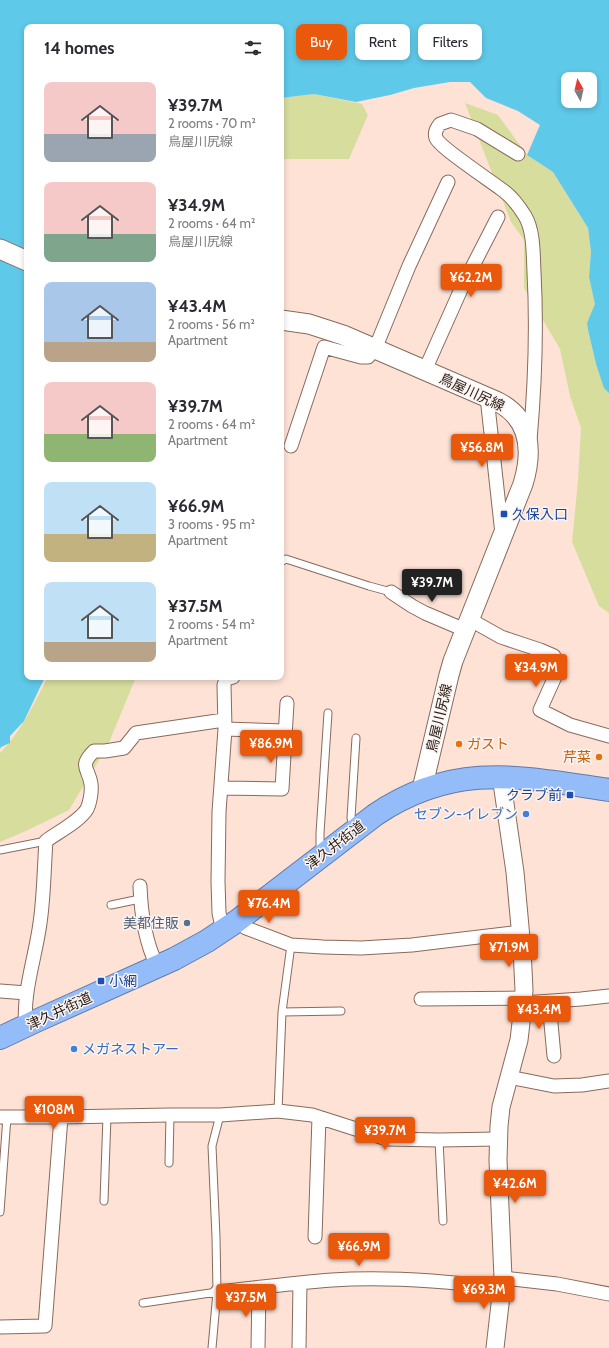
<!DOCTYPE html>
<html lang="en">
<head>
<meta charset="utf-8">
<style>
	body { margin:0; font-family:Cabin,"Noto Sans JP",sans-serif; background:#f7f7f7; color:#2b2b33; height:100vh; display:flex; flex-direction:column; font-size:15px; white-space:nowrap }
	* { box-sizing:border-box; margin:0 }
	p { font-size:13px; color:#7c7c81 }
	.icon { flex:none; width:22px; height:22px; fill:none; stroke:currentColor; stroke-width:2; stroke-linecap:round; stroke-linejoin:round }
	.map { position:relative; flex:1; overflow:hidden }
	.sheet { position:absolute; left:24px; top:24px; width:260px; height:656px; display:flex; flex-direction:column; background:#fff; border-radius:8px; box-shadow:0 2px 6px #0003 }
	.sheet>* { flex:none }
	.guide { position:absolute; left:296px; top:24px; width:253px; height:36px; display:flex; gap:8px }
	.needle { width:26px; rotate:352deg }
	.tools { position:absolute; left:561px; top:72px; display:grid; gap:8px }
	.tools a { display:grid; place-items:center; width:36px; height:36px; border-radius:8px; background:#fff; box-shadow:0 2px 6px #0003; font-size:20px }
	.price { position:absolute; translate:-50% -34px; padding:0 9px; border-radius:4px; background:#ea580c; color:#fff; font-size:13px; line-height:26px; filter:drop-shadow(0 1px 2px #0008) }
	.price::after { content:''; position:absolute; left:50%; top:24px; width:12px; height:9px; margin-left:-6px; background:inherit; clip-path:polygon(0 0,100% 0,50% 100%) }
	.price.on { background:#222; color:#fff }
	ul { padding:0; list-style:none }
	li { display:flex; align-items:center; gap:12px; height:100px; padding:0 20px }
	li span { display:grid; place-items:center; flex:none; width:112px; height:80px; border-radius:8px; color:#555 }
	li>.icon { margin-inline-start:auto }
	span .icon { width:48px; height:48px; fill:#fffc; stroke-width:1 }
	li b { font-size:17px }
	h2 { display:flex; justify-content:space-between; align-items:center; height:48px; padding:0 20px; font-size:17px }
	.chip { padding:0 14px; border-radius:8px; background:#fff; box-shadow:0 2px 6px #0003; font-size:14px; line-height:36px }
	.chip.on { background:#ea580c; color:#fff }
	.map>svg:first-child { display:block }
	.green { fill:#d7dd9d }
	.water { fill:#5fc9e9; fill-rule:evenodd }
	.lines { fill:none; stroke-linecap:round; stroke-linejoin:round }
	.service-casing { stroke:#886a5c; stroke-width:9 }
	.minor-casing { stroke:#886a5c; stroke-width:15 }
	.tertiary-casing { stroke:#886a5c; stroke-width:19 }
	.secondary-casing { stroke:#886a5c; stroke-width:21 }
	.trunk-casing { stroke:#5f7baa; stroke-width:24 }
	.service { stroke:#fff; stroke-width:7 }
	.minor { stroke:#fff; stroke-width:13 }
	.tertiary { stroke:#fff; stroke-width:17 }
	.secondary { stroke:#fff; stroke-width:19 }
	.trunk { stroke:#94bcf8; stroke-width:22 }
	.transit-dot { fill:#1a4fb4; stroke:#fbf4f1; stroke-width:1.5 }
	.food-dot { fill:#e8710a; stroke:#fbf4f1; stroke-width:1.5 }
	.shop-dot { fill:#3f7fe0; stroke:#fbf4f1; stroke-width:1.5 }
	.service-dot { fill:#5c6f8a; stroke:#fbf4f1; stroke-width:1.5 }
	.labels { text-anchor:middle; dominant-baseline:central; stroke-width:3; stroke-linejoin:round; paint-order:stroke }
	.street-label { font-size:14px; fill:#2e221c; stroke:#fbf4f1 }
	.transit-label { font-size:14px; fill:#164399; stroke:#fbf4f1; text-anchor:start }
	.food-label { font-size:14px; fill:#c56008; stroke:#fbf4f1; text-anchor:start }
	.shop-label { font-size:14px; fill:#366cbe; stroke:#fbf4f1; text-anchor:end }
	.service-label { font-size:14px; fill:#4e5e75; stroke:#fbf4f1; text-anchor:end }
</style>
</head>
<body>
<div class="map">
<svg width="609" height="1348" viewBox="0 0 609 1348">
	<rect width="100%" height="100%" fill="#fee2d6"/>
	<!-- green -->
	<path class="green" d="M 314,94 L 362,104 L 368,115 L 349,159 L 281,159 L 281,98 Z
		M 465,103 L 498,115 L 527,155 L 553,172 L 588,228 L 591,252 L 589,277 L 596,304 L 587,323 L 588,330 L 596,364 L 609,390 L 609,613 L 599,606 L 572,542 L 578,481 L 581,428 L 570,396 L 560,349 L 524,288 L 524,240 L 511,222 Z
		M 48,677 L 136,677 L 108,745 L 69,810 L 28,830 L 0,842 L 0,753 C 21,732 34,703 48,677 Z"/>
	<!-- water -->
	<path class="water" d="M 0,0 L 609,0 L 609,393 L 604,388 L 596,364 L 588,330 L 587,323 L 595,304 L 589,277 L 591,252 L 588,228 L 553,172 L 527,155 L 540,125 L 518,111 L 486,98 L 470,82 L 450,82 L 414,88 L 390,95 L 356,102 L 314,94 L 281,98 L 281,27 L 27,27 L 27,677 L 45,677 L 24,721 L 10,736 L 10,743 L 1,747 L 0,749 ZM 568,79 L 590,79 L 590,101 L 568,101 Z"/>
	<g class="lines">
		<!-- service casing -->
		<g class="service-casing">
			<path id="service" d="M 281,562 L 286,559 L 369,586 L 391,592
				M 354,828 L 351,818 L 356,738
				M 0,850 L 46,841
				M 323,852 L 320,846 L 320,833 L 328,713
				M 111,905 L 140,899
				M 282,1012 L 341,1011
				M 278,1111 L 282,1012 L 291,945
				M 439,1140 L 443,1221
				M 169,1163 L 170,1115
				M 104,1201 L 107,1116
				M 0,1212 L 7,1117
				M 143,1303 L 217,1292
				M 212,1348 L 217,1292 L 216,1237 L 212,1146 L 220,1115"/>
		</g>
		<!-- minor casing -->
		<g class="minor-casing">
			<path id="minor" d="M 518,154 L 477,129 L 451,120 L 440,124 C 437,128 434,132 436,138 C 440,148 494,183 505,192 C 513,198 520,208 525,216 C 534,231 533,254 534,272 C 537,328 535,384 530,440
				M 425,370 L 462,287 L 498,217
				M 487,397 L 502,534
				M 291,446 L 324,347 L 361,357 L 368,357 L 375,349 L 409,266 L 448,182
				M 391,592 L 412,606 L 425,613 L 465,630
				M 469,619 L 501,637 L 540,650 L 554,656 L 558,670 L 540,710 L 570,725 L 609,736
				M 225,729 L 285,731
				M 221,788 L 282,789 L 287,703
				M 140,886 C 141,915 145,941 157,966
				M 237,921 L 246,928 L 291,945 L 323,947 L 361,948 L 412,945 L 521,932
				M 223,931 L 219,913 L 218,881 L 219,812 L 225,729 L 224,685 L 226,679 L 233,677
				M 0,991 L 27,993
				M 421,999 L 523,998
				M 549,1002 L 554,1056
				M 523,1003 L 581,999 L 609,996
				M 26,1026 C 22,994 36,955 40,923 C 44,896 44,868 46,841 C 58,832 80,821 87,809 C 90,803 92,791 91,784 C 89,768 78,767 94,751 L 105,751 L 124,748 L 136,733 L 224,720
				M 509,1077 L 554,1086 L 582,1085 L 609,1081
				M 0,1117 L 61,1117 L 170,1115 L 220,1115 L 278,1111 L 312,1115 L 387,1139 L 439,1140 L 498,1139
				M 315,1237 L 319,1117
				M 503,1278 L 557,1284 L 609,1294
				M 217,1292 C 255,1288 293,1283 332,1280 C 388,1276 446,1281 502,1288
				M 0,1327 L 45,1326 L 61,1117
				M 258,1348 L 259,1288
				M 299,1348 L 300,1283"/>
		</g>
		<!-- tertiary casing -->
		<g class="tertiary-casing">
			<path id="tertiary" d="M 495,1348 L 503,1278 L 498,1160 L 499,1126 L 501,1107 L 519,1040 L 522,1014 L 524,990 L 522,949 L 515,872 L 501,776"/>
		</g>
		<!-- secondary casing -->
		<g class="secondary-casing">
			<path id="secondary" d="M 0,249 L 27,261
				M 281,320 L 309,324 L 343,335 L 498,402 C 531,419 533,451 523,484 L 453,661 L 449,675 L 422,789"/>
		</g>
		<!-- trunk casing -->
		<g class="trunk-casing">
			<path id="trunk" d="M 0,1038 L 36,1021 L 174,959 L 207,941 L 237,921 L 375,815 C 455,761 520,777 609,790"/>
		</g>
		<!-- service -->
		<use href="#service" class="service"/>
		<!-- minor -->
		<use href="#minor" class="minor"/>
		<!-- tertiary -->
		<use href="#tertiary" class="tertiary"/>
		<!-- secondary -->
		<use href="#secondary" class="secondary"/>
		<!-- trunk -->
		<use href="#trunk" class="trunk"/>
	</g>
	<!-- markers -->
	<g class="transit-dot">
		<rect x="500" y="510" width="8" height="8" rx="2"/>
		<rect x="566" y="791" width="8" height="8" rx="2"/>
		<rect x="97" y="977" width="8" height="8" rx="2"/>
	</g>
	<g class="food-dot">
		<circle cx="459" cy="744" r="4"/>
		<circle cx="599" cy="757" r="4"/>
	</g>
	<g class="shop-dot">
		<circle cx="526" cy="814" r="4"/>
		<circle cx="74" cy="1049" r="4"/>
	</g>
	<circle class="service-dot" cx="187" cy="923" r="4"/>
	<g class="labels">
		<!-- street labels -->
		<g class="street-label">
			<text transform="translate(472 392) rotate(25)">鳥屋川尻線</text>
			<text transform="translate(439 718) rotate(-77)">鳥屋川尻線</text>
			<text transform="translate(335 845) rotate(-37)">津久井街道</text>
			<text transform="translate(59 1011) rotate(-25)">津久井街道</text>
		</g>
		<!-- transit labels -->
		<g class="transit-label">
			<text x="512" y="514">久保入口</text>
			<text x="562" y="795" text-anchor="end">クラブ前</text>
			<text x="109" y="981">小網</text>
		</g>
		<!-- food labels -->
		<g class="food-label">
			<text x="467" y="744">ガスト</text>
			<text x="591" y="757" text-anchor="end">芹菜</text>
		</g>
		<!-- shop labels -->
		<g class="shop-label">
			<text x="518" y="814">セブン-イレブン</text>
			<text x="82" y="1049" text-anchor="start">メガネストアー</text>
		</g>
		<!-- service labels -->
		<g class="service-label">
			<text x="179" y="923">美都住販</text>
		</g>
	</g>
</svg>
<div class="tools">
<a><svg class="needle" viewBox="-14 -14 28 28"><path d="M0-13l5 13h-10z" fill="#e53935"/><path d="M0 13l5-13h-10z" fill="#7c7c81"/></svg></a>
</div>
<b class="price" style="left:471px;top:298px">¥62.2M</b>
<b class="price" style="left:482px;top:468px">¥56.8M</b>
<b class="price on" style="left:432px;top:603px">¥39.7M</b>
<b class="price" style="left:536px;top:688px">¥34.9M</b>
<b class="price" style="left:271px;top:764px">¥86.9M</b>
<b class="price" style="left:269px;top:924px">¥76.4M</b>
<b class="price" style="left:509px;top:968px">¥71.9M</b>
<b class="price" style="left:539px;top:1030px">¥43.4M</b>
<b class="price" style="left:54px;top:1130px">¥108M</b>
<b class="price" style="left:385px;top:1151px">¥39.7M</b>
<b class="price" style="left:515px;top:1204px">¥42.6M</b>
<b class="price" style="left:359px;top:1267px">¥66.9M</b>
<b class="price" style="left:484px;top:1310px">¥69.3M</b>
<b class="price" style="left:246px;top:1318px">¥37.5M</b>
<div class="guide">
<a class="chip on">Buy</a>
<a class="chip">Rent</a>
<a class="chip">Filters</a>
</div>
<section class="sheet">
<h2>14 homes<svg class="icon" aria-label="filters" viewBox="0 0 24 24"><path d="M4 7h16M4 17h16"/><circle cx="9" cy="7" r="2"/><circle cx="15" cy="17" r="2"/></svg></h2>
<ul>
<li><span style="background:linear-gradient(#f6c9c9 65%,#9aa5b1 0)"><svg class="icon" aria-label="home" viewBox="0 0 24 24"><path d="M3 11l9-7 9 7M6 9v11h12V9"/></svg></span><div><b>¥39.7M</b><p>2 rooms · 70 m²</p><p>鳥屋川尻線</p></div></li>
<li><span style="background:linear-gradient(#f6c9c9 65%,#7fa58c 0)"><svg class="icon" aria-label="home" viewBox="0 0 24 24"><path d="M3 11l9-7 9 7M6 9v11h12V9"/></svg></span><div><b>¥34.9M</b><p>2 rooms · 64 m²</p><p>鳥屋川尻線</p></div></li>
<li><span style="background:linear-gradient(#a9c7e8 75%,#b9a48a 0)"><svg class="icon" aria-label="home" viewBox="0 0 24 24"><path d="M3 11l9-7 9 7M6 9v11h12V9"/></svg></span><div><b>¥43.4M</b><p>2 rooms · 56 m²</p><p>Apartment</p></div></li>
<li><span style="background:linear-gradient(#f6c9c9 65%,#8fb573 0)"><svg class="icon" aria-label="home" viewBox="0 0 24 24"><path d="M3 11l9-7 9 7M6 9v11h12V9"/></svg></span><div><b>¥39.7M</b><p>2 rooms · 64 m²</p><p>Apartment</p></div></li>
<li><span style="background:linear-gradient(#bfe0f5 65%,#c2b280 0)"><svg class="icon" aria-label="home" viewBox="0 0 24 24"><path d="M3 11l9-7 9 7M6 9v11h12V9"/></svg></span><div><b>¥66.9M</b><p>3 rooms · 95 m²</p><p>Apartment</p></div></li>
<li><span style="background:linear-gradient(#bfe0f5 75%,#b9a48a 0)"><svg class="icon" aria-label="home" viewBox="0 0 24 24"><path d="M3 11l9-7 9 7M6 9v11h12V9"/></svg></span><div><b>¥37.5M</b><p>2 rooms · 54 m²</p><p>Apartment</p></div></li>
</ul>
</section>
</div>
</body>
</html>
